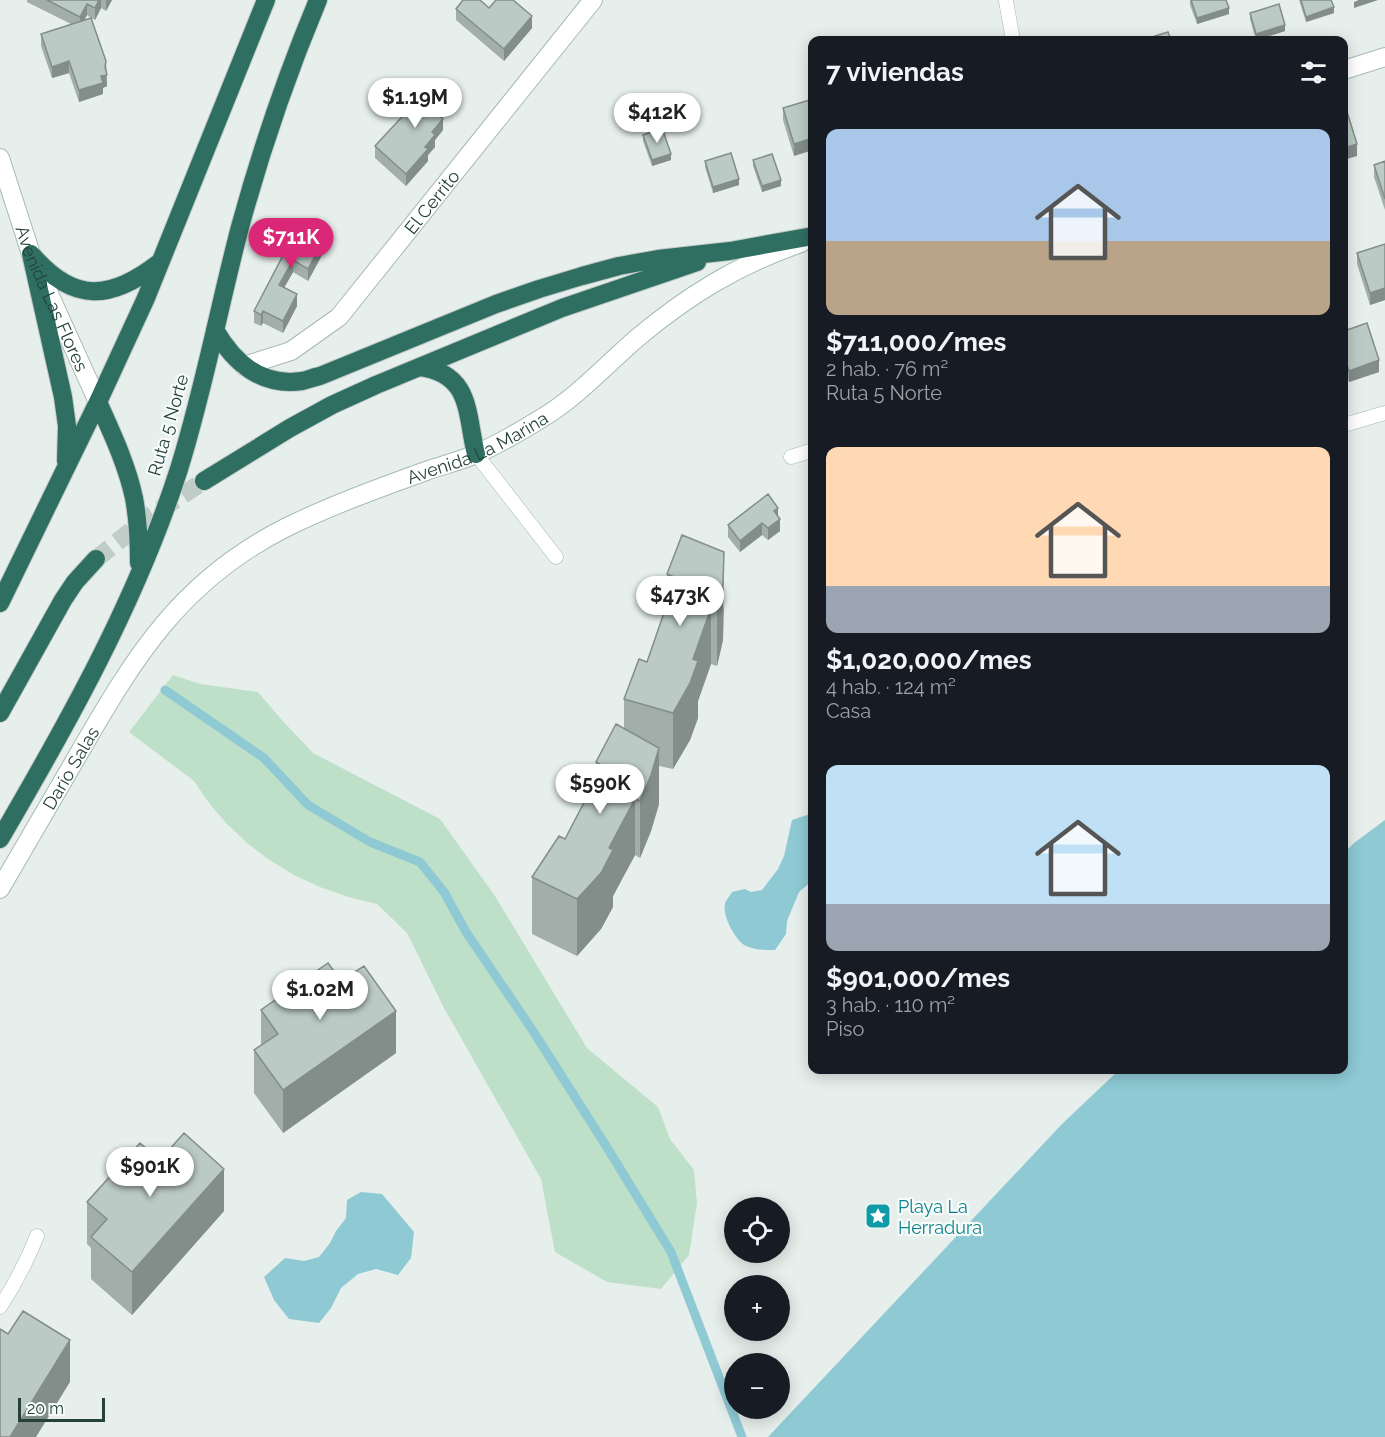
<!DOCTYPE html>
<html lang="es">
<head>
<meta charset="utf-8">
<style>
	body { margin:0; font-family:Raleway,sans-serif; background:#20242c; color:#f1f3f6; height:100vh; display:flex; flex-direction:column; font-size:22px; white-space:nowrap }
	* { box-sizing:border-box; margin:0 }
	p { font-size:20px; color:#9ea1a6 }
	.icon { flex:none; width:33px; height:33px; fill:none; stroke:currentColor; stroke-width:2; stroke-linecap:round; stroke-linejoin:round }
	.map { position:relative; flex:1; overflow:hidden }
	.details { position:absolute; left:808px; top:36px; width:540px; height:1038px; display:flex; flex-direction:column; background:#171b24; border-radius:12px; box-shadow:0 3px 15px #0003 }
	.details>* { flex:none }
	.buttons { position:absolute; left:724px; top:1197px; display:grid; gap:12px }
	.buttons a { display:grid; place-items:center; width:66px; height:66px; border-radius:50%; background:#171b24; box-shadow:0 3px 15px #0003; font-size:30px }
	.scale { position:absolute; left:18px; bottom:15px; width:87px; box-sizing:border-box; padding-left:6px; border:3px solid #24423a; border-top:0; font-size:16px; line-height:21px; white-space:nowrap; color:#24423a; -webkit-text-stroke:4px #f7fbf9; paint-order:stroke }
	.price { position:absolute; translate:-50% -51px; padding:0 14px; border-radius:21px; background:#fff; color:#222; font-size:20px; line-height:39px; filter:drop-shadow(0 2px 3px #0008) }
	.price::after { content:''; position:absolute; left:50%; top:36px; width:18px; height:14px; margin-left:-9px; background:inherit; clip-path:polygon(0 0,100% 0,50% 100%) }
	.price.active { background:#db2777; color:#fff }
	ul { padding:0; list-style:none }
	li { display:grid; align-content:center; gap:12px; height:318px; padding:0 18px }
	li span { display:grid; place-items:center; height:186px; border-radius:12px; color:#555 }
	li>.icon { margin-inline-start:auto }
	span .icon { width:108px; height:108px; fill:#fffc; stroke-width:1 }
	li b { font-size:26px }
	h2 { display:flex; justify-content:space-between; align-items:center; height:72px; padding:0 18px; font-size:26px }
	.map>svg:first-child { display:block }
	.green { fill:#bfe0c8 }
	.water { fill:#8ec9d4 }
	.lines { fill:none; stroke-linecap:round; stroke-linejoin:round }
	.stream { stroke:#8ec9d4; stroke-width:9 }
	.highway-tunnel { stroke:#bfccc8; stroke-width:18; stroke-dasharray:18 9; stroke-linecap:butt }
	.lane-casing { stroke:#a8b8b2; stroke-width:15 }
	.street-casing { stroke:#a8b8b2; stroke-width:20 }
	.secondary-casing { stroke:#a4bbb3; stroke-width:20 }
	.highway-casing { stroke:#c2cac8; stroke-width:20 }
	.lane { stroke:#fff; stroke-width:14 }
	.street { stroke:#fff; stroke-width:18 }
	.secondary { stroke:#fff; stroke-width:18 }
	.highway { stroke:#2f6f62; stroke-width:18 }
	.wall { fill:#a1aea9; fill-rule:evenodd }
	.shaded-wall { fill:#838d89 }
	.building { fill:#bbcac4; stroke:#838d89; stroke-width:1.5 }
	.labels { text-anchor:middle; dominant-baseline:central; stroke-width:4.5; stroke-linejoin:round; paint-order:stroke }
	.street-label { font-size:18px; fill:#24423a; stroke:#f7fbf9 }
	.culture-label { font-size:18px; fill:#0d838f; stroke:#f7fbf9; text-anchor:start }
</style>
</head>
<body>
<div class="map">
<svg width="1385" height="1437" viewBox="0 0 1385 1437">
	<rect width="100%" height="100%" fill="#e6efeb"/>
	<!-- green -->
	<path class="green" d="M 173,675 L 200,684 L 258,692 L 280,718 L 313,753 L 440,819 L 495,896 L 587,1048 L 658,1107 L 670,1139 L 694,1170 L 697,1203 L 689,1255 L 661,1289 L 607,1282 L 555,1252 L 541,1179 L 444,1008 L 407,933 L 377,904 L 348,897 L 320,887 L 294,875 L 268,859 L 247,843 L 227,824 L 209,803 L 194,781 L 129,732 Z"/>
	<!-- water -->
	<path class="water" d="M 813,813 L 813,880 L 799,892 L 787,921 L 786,934 L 775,950 C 766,950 755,950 746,946 C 736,941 722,916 725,904 C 725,901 730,896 732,892 L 745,889 L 751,892 L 762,890 L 778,869 L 784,856 L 792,820 Z
		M 1385,820 L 1385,1437 L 768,1437 L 1062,1124 L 1119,1070 L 1344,1070 L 1344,853 L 1354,843 Z
		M 361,1192 L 382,1194 L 414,1232 L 411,1258 L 398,1275 L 376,1269 L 358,1274 L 341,1288 L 331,1308 L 319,1323 L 289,1319 L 274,1300 L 264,1277 L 285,1258 L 304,1261 L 319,1257 L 330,1243 L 336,1231 L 346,1218 L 347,1200 Z"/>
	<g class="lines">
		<!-- stream -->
		<path class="stream" d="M 165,690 L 264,758 L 308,805 L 370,842 L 420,862 L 444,892 L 466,932 L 533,1031 L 608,1149 L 671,1252 L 742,1437"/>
		<!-- highway-tunnel -->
		<path class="highway-tunnel" d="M 96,559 L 146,519 L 204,481"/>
		<!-- lane casing -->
		<g class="lane-casing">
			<path id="lane" d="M 1006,1 L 1013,40
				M 1344,425 L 1385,413
				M 476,454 L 556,557
				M 791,457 L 813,450
				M 0,1307 C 15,1284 27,1261 37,1236"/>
		</g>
		<!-- street casing -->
		<g class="street-casing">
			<g id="street">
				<path id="s1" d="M 244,366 L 291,351 L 339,317 L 593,0"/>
			</g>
		</g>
		<!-- secondary casing -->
		<g class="secondary-casing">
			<g id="secondary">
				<path d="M 1344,70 L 1385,57"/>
				<path id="s2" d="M 0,158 L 31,254 L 98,402"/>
				<path id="s3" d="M 0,889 C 26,844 52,799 78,755 C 135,656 181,580 287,527 C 332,505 379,488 426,471 C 443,465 460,461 476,454 C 499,444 521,431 542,418 C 577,397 605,366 636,339 C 687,296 737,265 801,243"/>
			</g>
		</g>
		<!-- highway casing -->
		<g class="highway-casing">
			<path id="highway" d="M 31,254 L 63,397 L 67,426 L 66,461
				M 32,255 C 74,304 111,300 159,263
				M 215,330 C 234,363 262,387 302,381 C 308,380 314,377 320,376 L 496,304 L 539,289 L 582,276 L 619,266 L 658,259 L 730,251 L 813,236
				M 420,367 C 472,374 466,414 476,454
				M 98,402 C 112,433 127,465 134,498 C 138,519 139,541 139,563
				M 204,481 L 290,428 L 332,405 L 376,385 L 562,308 L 697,262
				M 0,603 L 98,402 L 146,298 L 266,0
				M 0,713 L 63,600 L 75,582 L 96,559
				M 0,839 C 69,721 137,600 179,469 C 204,389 219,307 240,227 C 261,150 287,74 318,0"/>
		</g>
		<!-- lane -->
		<use href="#lane" class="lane"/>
		<!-- street -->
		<use href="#street" class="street"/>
		<!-- secondary -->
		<use href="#secondary" class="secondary"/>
		<!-- highway -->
		<use href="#highway" class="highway"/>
	</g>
	<!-- wall -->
	<path class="wall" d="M 27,0 L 112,0 L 106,11 L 101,8 L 95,20 L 91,18 L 106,70 L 107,86 L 103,88 L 103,94 L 79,102 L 69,73 L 52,78 L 41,46 L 41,34 L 71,24 L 27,2 ZM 87,15 L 91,18 L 84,20 Z
		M 1190,0 L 1229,14 L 1197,24 L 1190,5 Z
		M 1299,0 L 1331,0 L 1334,13 L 1306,22 Z
		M 489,8 L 532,28 L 504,61 L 456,20 L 456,9 Z
		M 1250,13 L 1285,31 L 1256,40 L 1250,19 Z
		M 813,99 L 794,156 L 783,120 L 783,108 Z
		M 452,105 L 441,116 L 443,130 L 435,140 L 435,147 L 428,155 L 428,161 L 406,186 L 375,158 L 375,146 Z
		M 643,135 L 671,160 L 652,166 L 643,141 Z
		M 753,160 L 781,186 L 762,192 L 753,166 Z
		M 705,161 L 739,185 L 713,193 L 705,167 Z
		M 1385,161 L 1385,210 L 1374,177 L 1374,165 Z
		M 302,219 L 328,244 L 308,281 L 293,272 L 284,288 L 297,306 L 283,333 L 263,323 L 261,326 L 254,323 L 254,311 Z
		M 1385,244 L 1385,300 L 1370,305 L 1357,264 L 1357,253 Z
		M 1344,331 L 1379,372 L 1349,382 L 1344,368 Z
		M 778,517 L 780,531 L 768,540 L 762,535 L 740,552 L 728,537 L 728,525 Z
		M 682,535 L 724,609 L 723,640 L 717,666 L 711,664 L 698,701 L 698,718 L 690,740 L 673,769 L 659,766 L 659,804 L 651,831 L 640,858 L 635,855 L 613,896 L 613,907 L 601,929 L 577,956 L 532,934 L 532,877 L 565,839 L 596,778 L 596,762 L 624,728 L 624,699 L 647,662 L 667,603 L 667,574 Z
		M 261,1010 L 396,1053 L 283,1133 L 254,1093 L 254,1050 L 261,1046 Z
		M 160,1160 L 224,1211 L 132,1315 L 91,1279 L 91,1248 L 87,1244 L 87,1202 Z"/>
	<!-- shaded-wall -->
	<path class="shaded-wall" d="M 99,0 L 101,0 L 101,8 L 95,20 L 95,8 Z
		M 106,0 L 112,0 L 106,11 Z
		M 1359,0 L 1378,0 L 1354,8 L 1354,2 Z
		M 87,4 L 87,15 L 80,29 L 80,17 Z
		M 1334,7 L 1334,13 L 1306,22 L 1306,17 Z
		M 1229,8 L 1229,14 L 1197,24 L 1197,18 Z
		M 532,16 L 532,28 L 504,61 L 504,49 Z
		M 1285,25 L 1285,31 L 1256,40 L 1256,34 Z
		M 69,61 L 69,73 L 52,78 L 52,67 Z
		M 106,61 L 107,86 L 103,88 L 103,94 L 79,102 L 79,90 L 101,76 Z
		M 452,93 L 452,105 L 435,123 L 435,111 Z
		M 443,119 L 443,130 L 435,140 L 435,147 L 428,155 L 428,161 L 406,186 L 406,174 L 425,147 L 432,132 Z
		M 813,138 L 813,150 L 794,156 L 794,144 Z
		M 1357,144 L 1357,156 L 1344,160 L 1344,148 Z
		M 671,154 L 671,160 L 652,166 L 652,160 Z
		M 739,179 L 739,185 L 713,193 L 713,187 Z
		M 781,180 L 781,186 L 762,192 L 762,186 Z
		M 328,232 L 328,244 L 308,281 L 308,269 Z
		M 293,260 L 293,272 L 279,297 L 279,285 Z
		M 1385,288 L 1385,300 L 1370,305 L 1370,293 Z
		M 297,294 L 297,306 L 283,333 L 283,321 Z
		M 263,311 L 263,323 L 261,326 L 261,315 Z
		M 1379,360 L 1379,372 L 1349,382 L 1349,371 Z
		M 778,508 L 778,520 L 774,511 Z
		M 780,519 L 780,531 L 768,540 L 768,528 Z
		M 762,523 L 762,535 L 740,552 L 740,541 Z
		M 724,552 L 723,640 L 717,666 L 717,609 Z
		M 711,608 L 711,664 L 698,701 L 698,718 L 690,740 L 673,769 L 673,713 L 693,659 Z
		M 659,748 L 659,804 L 651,831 L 640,858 L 640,801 Z
		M 635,799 L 635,855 L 613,896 L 613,907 L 601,929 L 577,956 L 577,899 L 609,848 Z
		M 396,1011 L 396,1053 L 283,1133 L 283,1090 Z
		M 224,1169 L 224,1211 L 132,1315 L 132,1272 Z
		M 70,1340 L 70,1382 L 36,1437 L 10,1437 Z"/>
	<!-- building -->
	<path class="building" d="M 47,0 L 99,0 L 95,8 L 87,4 L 80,17 Z
		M 463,0 L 480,0 L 489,8 L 496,0 L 513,0 L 532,16 L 504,49 L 456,9 Z
		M 1191,0 L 1226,0 L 1229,8 L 1197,18 Z
		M 1301,0 L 1331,0 L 1334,7 L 1306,17 Z
		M 1279,4 L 1285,25 L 1256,34 L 1250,13 Z
		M 91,18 L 106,61 L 105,67 L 107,75 L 101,76 L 103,83 L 79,90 L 69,61 L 52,67 L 41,34 Z
		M 1168,32 L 1171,40 L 1150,40 L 1149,38 Z
		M 1135,37 L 1136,40 L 1124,40 Z
		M 437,79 L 452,93 L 435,111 L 443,119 L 432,132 L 435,135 L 425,147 L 428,149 L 406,174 L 375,146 Z
		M 813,99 L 813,138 L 794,144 L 783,108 Z
		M 1344,102 L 1357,144 L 1344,148 Z
		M 662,128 L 671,154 L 652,160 L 643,135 Z
		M 731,153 L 739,179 L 713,187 L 705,161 Z
		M 772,154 L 781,180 L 762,186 L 753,160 Z
		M 1385,161 L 1385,199 L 1374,165 Z
		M 302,219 L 328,232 L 308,269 L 293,260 L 279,285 L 297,294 L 283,321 L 263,311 L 261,315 L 254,311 Z
		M 1385,244 L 1385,288 L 1370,293 L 1357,253 Z
		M 1367,323 L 1379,360 L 1349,371 L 1344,356 L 1344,331 Z
		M 768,494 L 778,508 L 774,511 L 780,519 L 768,528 L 762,523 L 740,541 L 728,525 Z
		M 682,535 L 724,552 L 723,583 L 717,609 L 711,608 L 693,659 L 698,661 L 690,683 L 673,713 L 624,699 L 639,659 L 647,662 L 676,578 L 667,574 Z
		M 616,724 L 659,748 L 651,775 L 640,801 L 635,799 L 609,848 L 613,850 L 601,873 L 577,899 L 532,877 L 559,836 L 565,839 L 603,766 L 596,762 Z
		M 328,963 L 341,981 L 364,966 L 396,1011 L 283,1090 L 254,1050 L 278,1034 L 261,1010 Z
		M 184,1133 L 224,1169 L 132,1272 L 91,1237 L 107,1219 L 87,1202 L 140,1143 L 160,1160 Z
		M 23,1311 L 70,1340 L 10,1437 L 0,1437 L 0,1329 L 8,1334 Z"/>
	<!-- icons -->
	<defs>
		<g id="sight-square" transform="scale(1.35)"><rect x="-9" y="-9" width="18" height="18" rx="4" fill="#0f9aa8" stroke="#f7fbf9"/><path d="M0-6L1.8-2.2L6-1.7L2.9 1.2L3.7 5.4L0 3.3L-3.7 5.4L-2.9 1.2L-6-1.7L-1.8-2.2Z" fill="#fff"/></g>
	</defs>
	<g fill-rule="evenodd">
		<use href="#sight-square" x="878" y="1216"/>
	</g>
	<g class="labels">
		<!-- street labels -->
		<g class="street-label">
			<text stroke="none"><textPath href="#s1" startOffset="256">El Cerrito</textPath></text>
			<text stroke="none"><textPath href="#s2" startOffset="150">Avenida Las Flores</textPath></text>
			<text transform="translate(168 425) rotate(-74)">Ruta 5 Norte</text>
			<text stroke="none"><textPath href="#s3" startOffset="676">Avenida La Marina</textPath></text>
			<text stroke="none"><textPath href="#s3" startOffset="140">Darío Salas</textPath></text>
		</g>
		<!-- culture labels -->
		<g class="culture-label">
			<text x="898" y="1206">Playa La<tspan x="898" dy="21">Herradura</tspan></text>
		</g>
	</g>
</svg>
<div class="buttons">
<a><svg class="icon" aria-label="locate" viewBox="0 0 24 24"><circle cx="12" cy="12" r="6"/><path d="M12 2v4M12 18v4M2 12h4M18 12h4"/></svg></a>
<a>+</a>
<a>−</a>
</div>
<div class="scale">20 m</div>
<b class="price" style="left:415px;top:129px">$1.19M</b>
<b class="price" style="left:657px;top:144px">$412K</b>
<b class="price active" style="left:291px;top:269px">$711K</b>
<b class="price" style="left:680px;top:627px">$473K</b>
<b class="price" style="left:600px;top:815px">$590K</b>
<b class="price" style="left:320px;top:1021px">$1.02M</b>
<b class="price" style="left:150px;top:1198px">$901K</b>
<section class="details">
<h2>7 viviendas<svg class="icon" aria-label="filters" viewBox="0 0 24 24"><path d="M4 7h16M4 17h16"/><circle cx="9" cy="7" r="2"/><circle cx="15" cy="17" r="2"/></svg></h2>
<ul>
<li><span style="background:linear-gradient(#a9c7e8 60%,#b9a48a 0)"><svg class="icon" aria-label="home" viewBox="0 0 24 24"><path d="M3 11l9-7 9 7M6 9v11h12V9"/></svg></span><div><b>$711,000/mes</b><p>2 hab. · 76 m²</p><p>Ruta 5 Norte</p></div></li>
<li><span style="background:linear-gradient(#ffd9b3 75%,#9aa5b1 0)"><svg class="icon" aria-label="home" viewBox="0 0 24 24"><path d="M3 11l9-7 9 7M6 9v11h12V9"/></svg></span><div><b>$1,020,000/mes</b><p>4 hab. · 124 m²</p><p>Casa</p></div></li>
<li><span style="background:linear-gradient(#bfe0f5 75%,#9aa5b1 0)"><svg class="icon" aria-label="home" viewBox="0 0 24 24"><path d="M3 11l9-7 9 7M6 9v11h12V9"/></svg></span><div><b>$901,000/mes</b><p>3 hab. · 110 m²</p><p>Piso</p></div></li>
</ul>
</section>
</div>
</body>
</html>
